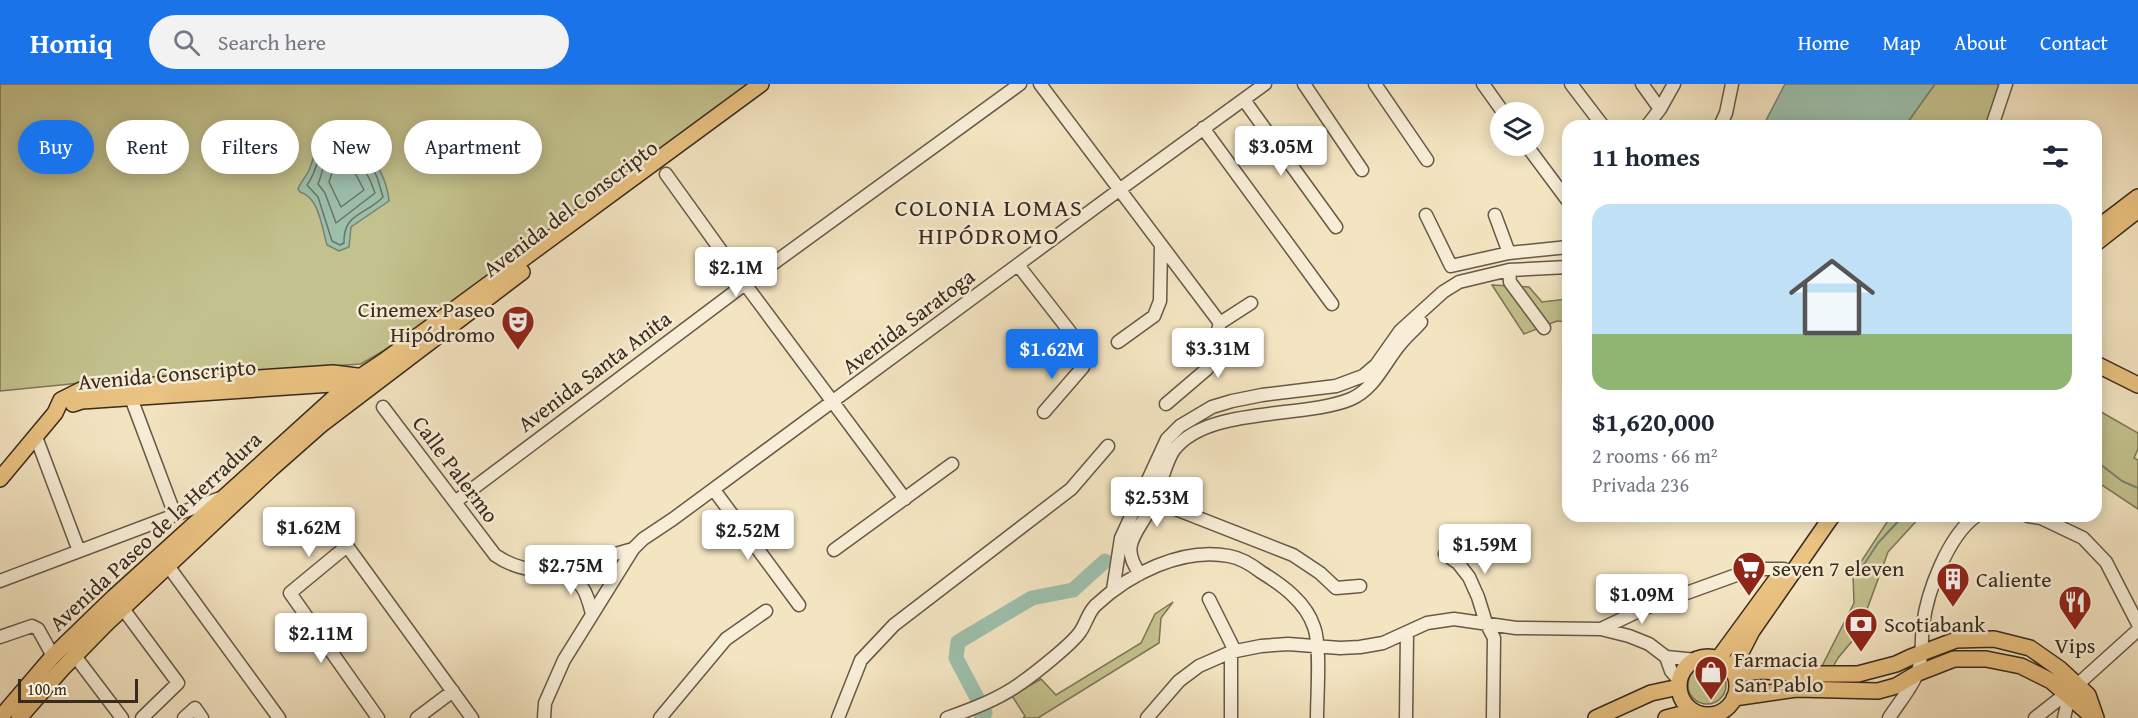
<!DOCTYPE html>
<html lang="en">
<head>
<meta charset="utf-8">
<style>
	body { margin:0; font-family:"Gentium Book Plus",serif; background:#f2f2f3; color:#1f2937; height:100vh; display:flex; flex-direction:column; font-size:22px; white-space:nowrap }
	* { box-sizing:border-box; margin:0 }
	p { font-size:20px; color:#747a83 }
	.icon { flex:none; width:33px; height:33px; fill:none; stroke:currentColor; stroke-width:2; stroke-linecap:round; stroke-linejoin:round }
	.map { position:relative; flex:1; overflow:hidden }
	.side { position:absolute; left:1562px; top:36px; width:540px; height:402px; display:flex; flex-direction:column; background:#fff; border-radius:18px; box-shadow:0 3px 15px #0003 }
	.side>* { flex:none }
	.banner { position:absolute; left:18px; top:36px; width:570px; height:54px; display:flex; gap:12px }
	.fabs { position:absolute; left:1490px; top:18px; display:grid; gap:12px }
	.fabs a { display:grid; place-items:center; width:54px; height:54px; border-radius:50%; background:#fff; box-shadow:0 3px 15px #0003; font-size:30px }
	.scale { position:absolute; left:18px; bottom:15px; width:120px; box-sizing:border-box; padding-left:6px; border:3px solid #382a1d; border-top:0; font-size:16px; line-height:21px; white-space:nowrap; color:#382a1d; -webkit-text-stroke:4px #f8eed7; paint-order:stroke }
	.price { position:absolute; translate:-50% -51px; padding:0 14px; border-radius:6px; background:#fff; color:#222; font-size:20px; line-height:39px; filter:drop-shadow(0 2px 3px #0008) }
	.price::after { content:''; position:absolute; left:50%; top:36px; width:18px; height:14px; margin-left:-9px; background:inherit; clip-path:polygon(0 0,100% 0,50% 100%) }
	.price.selected { background:#1a73e8; color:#fff }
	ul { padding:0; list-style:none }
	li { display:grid; align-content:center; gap:12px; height:318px; padding:0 30px }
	li span { display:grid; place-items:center; height:186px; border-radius:18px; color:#555 }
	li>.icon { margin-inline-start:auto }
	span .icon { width:108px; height:108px; fill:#fffc; stroke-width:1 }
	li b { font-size:26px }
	h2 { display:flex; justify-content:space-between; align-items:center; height:72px; padding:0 30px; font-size:26px }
	.pill { padding:0 21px; border-radius:27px; background:#fff; box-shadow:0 3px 15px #0003; font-size:21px; line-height:54px }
	.pill.selected { background:#1a73e8; color:#fff }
	header { display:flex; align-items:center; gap:36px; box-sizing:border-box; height:84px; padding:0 30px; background:#1a73e8; color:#fff }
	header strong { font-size:28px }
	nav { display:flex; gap:33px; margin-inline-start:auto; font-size:21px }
	.search { width:420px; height:54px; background:#f2f2f3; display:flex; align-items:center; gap:15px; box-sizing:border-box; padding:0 21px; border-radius:33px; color:#747a83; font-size:22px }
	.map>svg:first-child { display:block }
	.green { fill:#c3c28e; stroke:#7e7656; stroke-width:1.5 }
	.water { fill:#9dc0ad; stroke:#758473; stroke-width:1.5 }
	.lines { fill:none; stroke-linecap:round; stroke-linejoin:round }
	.shore { stroke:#6a7565; stroke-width:1.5 }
	.stream { stroke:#758473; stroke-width:2 }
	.river { stroke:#9dc0ad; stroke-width:15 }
	.minor-casing { stroke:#675946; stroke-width:15 }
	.major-casing { stroke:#382a1d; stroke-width:18 }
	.minor { stroke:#f8eed7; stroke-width:12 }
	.major { stroke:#eac281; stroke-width:15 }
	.labels { text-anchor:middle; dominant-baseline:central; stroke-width:5; stroke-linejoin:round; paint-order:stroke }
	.street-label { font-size:22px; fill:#382a1d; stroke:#f8eed7 }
	.poi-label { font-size:22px; fill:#382a1d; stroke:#f8eed7; text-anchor:start }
	.neighbourhood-label { font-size:24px; letter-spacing:1.5px; fill:#382a1d; stroke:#f8eed7 }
</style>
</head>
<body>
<header>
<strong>Homiq</strong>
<div class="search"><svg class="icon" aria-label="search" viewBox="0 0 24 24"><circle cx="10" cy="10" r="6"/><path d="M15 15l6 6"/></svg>Search here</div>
<nav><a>Home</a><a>Map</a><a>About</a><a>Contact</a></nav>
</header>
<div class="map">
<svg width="2138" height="634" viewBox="0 0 2138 634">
	<rect width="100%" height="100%" fill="#f4e5c2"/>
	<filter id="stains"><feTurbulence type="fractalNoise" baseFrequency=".00333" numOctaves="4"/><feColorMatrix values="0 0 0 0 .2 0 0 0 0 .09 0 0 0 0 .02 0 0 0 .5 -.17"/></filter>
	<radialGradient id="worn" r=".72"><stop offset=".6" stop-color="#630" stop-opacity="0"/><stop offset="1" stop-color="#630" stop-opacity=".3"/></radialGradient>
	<!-- green -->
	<path class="green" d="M 0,0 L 755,0 L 473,205 L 383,267 L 361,280 L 81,299 L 0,307 Z
		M 1935,0 L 2002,0 L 1986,42 L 1905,42 Z
		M 1492,201 L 1529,203 L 1542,218 L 1567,215 L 1567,238 L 1557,237 L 1524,250 Z
		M 2096,325 L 2138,349 L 2138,365 L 2134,374 L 2138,376 L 2138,425 L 2096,397 Z
		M 1891,432 L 1921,432 L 1888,468 L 1858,550 L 1838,574 L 1830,588 L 1820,586 L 1854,519 L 1853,490 Z
		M 1173,518 L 1161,534 L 1159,559 L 1038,634 L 1023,634 L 1025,632 L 1012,612 L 1041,595 L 1056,611 L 1141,559 L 1155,530 Z
		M1688 601a19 19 0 1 1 38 0a19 19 0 1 1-38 0Z"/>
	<!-- water -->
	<path class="water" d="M 1785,0 L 1935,0 L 1905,42 L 1763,42 Z
		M 352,43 L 361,46 C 369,71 387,91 389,117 L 351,143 L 349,163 L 339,167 L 327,161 C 322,144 319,113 300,108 L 298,105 C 301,97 307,92 310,84 C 321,54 313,45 352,43 Z"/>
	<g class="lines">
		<!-- shore -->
		<path class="shore" d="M 352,49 L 356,51 L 377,93 L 383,113 C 366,131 343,129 344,159 L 340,161 L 332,157 L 318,113 L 307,101 C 326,76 310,49 352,49 Z
			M 349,57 L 370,96 L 375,109 L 336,139 L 325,109 L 318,100 C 327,79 322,57 349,57 Z
			M 343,66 L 364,106 L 341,123 L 329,98 L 339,67 Z"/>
		<!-- stream -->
		<path class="stream" d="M 2096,377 L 2122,397 L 2138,404
			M 1859,488 L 1878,459 L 1903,432"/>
		<!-- river -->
		<path class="river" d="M 981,634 L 985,629 L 956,574 L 958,558 L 1032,514 L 1073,506 L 1105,477"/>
		<!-- minor casing -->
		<g class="minor-casing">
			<path id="minor" d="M 1040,0 L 1220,239
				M 1304,0 L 1362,86
				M 1375,0 L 1427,76
				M 1483,0 L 1503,28
				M 1571,0 L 1603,42
				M 1642,0 L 1660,25
				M 1244,16 L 1336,143
				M 1647,42 L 1660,25 L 1674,0
				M 1720,42 L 1726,29 L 1732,0
				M 1992,42 L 2006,0
				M 1203,44 L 1332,220
				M 1527,62 L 1568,117
				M 666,90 L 745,200 L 905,415
				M 1426,131 L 1451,182 L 1509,169 L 1568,163
				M 1495,131 L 1509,169
				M 1018,181 L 1078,258 L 1083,283 L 1044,328
				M 1509,186 L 1510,198 L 1544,244
				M 1220,239 L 1251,219
				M 1118,258 L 1154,232 L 1160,217 L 1161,162
				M 131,314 L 175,431
				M 1166,320 L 1207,285 L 1220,239
				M 383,323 L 495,471 C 541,503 585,477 633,465
				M 36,353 L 79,467
				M 714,406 L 799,521
				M 1155,417 L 1293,471 L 1320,489 L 1336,504 L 1360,502
				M 455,418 L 745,200 L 1020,0
				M 2028,432 L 2041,434 L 2083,454 L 2106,478 L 2138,540
				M 834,466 L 952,380
				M 1445,470 L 1458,479 L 1469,493 L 1478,513 L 1486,539 L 1494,554 L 1493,634
				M 163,475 L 279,634
				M 558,486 C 583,500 585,502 592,530
				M 1140,490 C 1120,462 1135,452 1150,425 C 1159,409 1165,378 1174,366 C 1207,322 1303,335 1351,315 C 1376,304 1385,277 1402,258 C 1408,251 1415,245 1421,238
				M 0,497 L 220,414
				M 1113,506 L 1121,454 L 1167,355 L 1180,342 L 1212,323 L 1232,317 L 1262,311 L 1336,302 L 1363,292 L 1376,281 L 1400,247 L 1443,208 L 1459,198 L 1509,186 L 1568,183
				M 1209,515 L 1235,567
				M 118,518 L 178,599 L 142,634
				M 1601,545 L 1645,524 L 1753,485 L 1784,485
				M 0,553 L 32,542 L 38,545 L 53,572
				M 1231,568 L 1231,634
				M 75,572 L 122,634
				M 1666,573 L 1671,587 L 1679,596
				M 184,634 L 195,624 L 202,634
				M 378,634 L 290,509 L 347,462 L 472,634
				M 417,634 L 453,607
				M 544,634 L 545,619 L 564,576 L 633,465 L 643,455 L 673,435 L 1119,106 L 1265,0
				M 660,634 L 726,555 L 766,527
				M 838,634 L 861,576 L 894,541 L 1071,405 L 1108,362
				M 947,634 C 972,625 999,615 1021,599 C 1034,590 1072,560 1080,548 C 1086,540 1088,528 1096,521 C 1129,490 1182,463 1229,472 C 1240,474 1252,481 1261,488 C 1282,501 1306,518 1314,543 C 1321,561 1317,612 1317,634
				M 1147,634 L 1179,597 L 1199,582 L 1231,568 L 1261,562 L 1288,560 L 1340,564 L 1360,563 L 1383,559 L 1427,539 L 1454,535 L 1516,544 L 1601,545 L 1629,552 L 1649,560 L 1666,573 L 1697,576
				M 1406,634 L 1407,548
				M 1704,634 L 1704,631
				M 1889,634 C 1897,621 1914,601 1918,587 C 1923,572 1921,556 1923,541 C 1927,508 1948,452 1976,432
				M 2035,634 L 2077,601 L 2138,546
				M 2064,634 L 2069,612"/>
		</g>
		<!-- major casing -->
		<g class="major-casing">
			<path id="major" d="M 2096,145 L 2138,113
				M 2096,159 L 2138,126
				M 2096,280 L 2138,301
				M 73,320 L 82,317 L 332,300 L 351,301
				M 0,395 L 55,329 L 61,316 L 81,306 L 333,289 L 365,293
				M1679 602a29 29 0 1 1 58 0a29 29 0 1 1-58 0Z
				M 1718,575 L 1781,489
				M 1732,586 L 1752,547 L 1832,432
				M 1734,590 L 1762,587 L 1810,590 L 1858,590 L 1896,580 L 1911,573 L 1956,556 L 1994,555 L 2030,564 L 2060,585 L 2088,611 L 2096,634
				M 1734,614 L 1796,605 L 1878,607 L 1896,602 L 1918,589 L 1954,575 L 1986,575 L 2021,582 L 2051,597 L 2094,634
				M 0,634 L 53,572 L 114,513 L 348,301 L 384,277 L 761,0
				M 19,634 L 61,586 L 106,540 L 271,385 L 322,340 L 522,188
				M 1596,634 L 1651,609 L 1679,603
				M 1666,634 L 1693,627"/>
		</g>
		<!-- minor -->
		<use href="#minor" class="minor"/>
		<!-- major -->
		<use href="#major" class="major"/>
	</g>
	<!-- icons -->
	<defs>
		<g id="theatre-pin" transform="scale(1.725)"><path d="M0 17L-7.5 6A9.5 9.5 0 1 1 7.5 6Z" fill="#8f2418" stroke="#f8eed7"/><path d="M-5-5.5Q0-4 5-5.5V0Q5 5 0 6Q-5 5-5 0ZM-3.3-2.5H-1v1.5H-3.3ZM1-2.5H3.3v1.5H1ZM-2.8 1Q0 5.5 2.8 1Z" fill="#fff"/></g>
		<g id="supermarket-pin" transform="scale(1.725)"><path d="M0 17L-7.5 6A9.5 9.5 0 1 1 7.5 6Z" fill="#8f2418" stroke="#f8eed7"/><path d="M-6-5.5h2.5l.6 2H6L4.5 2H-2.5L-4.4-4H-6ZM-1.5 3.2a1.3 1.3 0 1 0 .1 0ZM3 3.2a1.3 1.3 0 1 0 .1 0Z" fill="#fff"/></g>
		<g id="building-pin" transform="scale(1.725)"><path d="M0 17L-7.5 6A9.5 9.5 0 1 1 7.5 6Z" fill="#8f2418" stroke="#f8eed7"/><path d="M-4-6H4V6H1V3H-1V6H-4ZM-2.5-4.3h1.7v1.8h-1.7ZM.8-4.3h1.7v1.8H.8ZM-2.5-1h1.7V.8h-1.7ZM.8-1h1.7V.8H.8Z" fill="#fff"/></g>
		<g id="restaurant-pin" transform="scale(1.725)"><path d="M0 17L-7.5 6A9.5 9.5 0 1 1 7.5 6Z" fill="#8f2418" stroke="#f8eed7"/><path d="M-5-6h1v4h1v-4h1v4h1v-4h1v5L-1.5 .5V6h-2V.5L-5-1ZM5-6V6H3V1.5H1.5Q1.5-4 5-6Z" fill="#fff"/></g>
		<g id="bank-pin" transform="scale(1.725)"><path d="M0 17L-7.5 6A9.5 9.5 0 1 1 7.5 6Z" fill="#8f2418" stroke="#f8eed7"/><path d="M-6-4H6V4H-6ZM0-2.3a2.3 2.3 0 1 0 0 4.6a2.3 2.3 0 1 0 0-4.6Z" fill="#fff"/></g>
		<g id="shop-pin" transform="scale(1.725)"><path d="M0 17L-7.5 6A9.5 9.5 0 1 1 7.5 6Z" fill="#8f2418" stroke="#f8eed7"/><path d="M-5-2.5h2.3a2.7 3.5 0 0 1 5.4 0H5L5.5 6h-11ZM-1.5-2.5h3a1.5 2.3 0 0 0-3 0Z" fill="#fff"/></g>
	</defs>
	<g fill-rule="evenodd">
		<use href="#theatre-pin" x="518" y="238"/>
		<use href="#supermarket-pin" x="1749" y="484"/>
		<use href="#building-pin" x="1953" y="495"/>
		<use href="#restaurant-pin" x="2075" y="518"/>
		<use href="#bank-pin" x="1861" y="540"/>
		<use href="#shop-pin" x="1711" y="588"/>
	</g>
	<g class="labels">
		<!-- street labels -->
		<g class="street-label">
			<text transform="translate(570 124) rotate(-37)">Avenida del Conscripto</text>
			<text transform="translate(908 237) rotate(-37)">Avenida Saratoga</text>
			<text transform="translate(594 287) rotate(-37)">Avenida Santa Anita</text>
			<text transform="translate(167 290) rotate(-5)">Avenida Conscripto</text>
			<text transform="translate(456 385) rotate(53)">Calle Palermo</text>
			<text transform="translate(155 447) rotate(-43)">Avenida Paseo de la Herradura</text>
		</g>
		<!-- poi labels -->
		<g class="poi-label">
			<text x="495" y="225" text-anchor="end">Cinemex Paseo<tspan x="495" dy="25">Hipódromo</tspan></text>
			<text x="1772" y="484">seven 7 eleven</text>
			<text x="1976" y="495">Caliente</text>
			<text x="1884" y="540">Scotiabank</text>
			<text x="2075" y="561" text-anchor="middle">Vips</text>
			<text x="1734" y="575">Farmacia<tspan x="1734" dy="25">San Pablo</tspan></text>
		</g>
		<!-- neighbourhood labels -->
		<g class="neighbourhood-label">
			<text x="989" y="123">COLONIA LOMAS<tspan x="989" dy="28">HIPÓDROMO</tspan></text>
		</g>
	</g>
	<rect width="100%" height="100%" filter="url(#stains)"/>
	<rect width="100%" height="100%" fill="url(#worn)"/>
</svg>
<div class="fabs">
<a><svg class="icon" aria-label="layers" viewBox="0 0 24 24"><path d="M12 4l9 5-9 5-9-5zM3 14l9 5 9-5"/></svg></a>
</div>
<div class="scale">100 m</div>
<b class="price" style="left:1281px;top:93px">$3.05M</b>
<b class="price" style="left:736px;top:214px">$2.1M</b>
<b class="price" style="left:1218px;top:295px">$3.31M</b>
<b class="price selected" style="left:1052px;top:296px">$1.62M</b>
<b class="price" style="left:1157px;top:444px">$2.53M</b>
<b class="price" style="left:309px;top:474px">$1.62M</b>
<b class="price" style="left:748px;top:477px">$2.52M</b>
<b class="price" style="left:1485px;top:491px">$1.59M</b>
<b class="price" style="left:571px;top:512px">$2.75M</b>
<b class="price" style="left:1642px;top:541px">$1.09M</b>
<b class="price" style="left:321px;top:580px">$2.11M</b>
<div class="banner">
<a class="pill selected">Buy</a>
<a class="pill">Rent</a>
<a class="pill">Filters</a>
<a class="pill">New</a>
<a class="pill">Apartment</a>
</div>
<section class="side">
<h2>11 homes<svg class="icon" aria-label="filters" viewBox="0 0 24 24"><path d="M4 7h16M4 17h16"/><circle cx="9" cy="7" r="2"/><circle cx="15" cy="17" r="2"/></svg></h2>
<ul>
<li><span style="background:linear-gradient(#bfe0f5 70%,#8fb573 0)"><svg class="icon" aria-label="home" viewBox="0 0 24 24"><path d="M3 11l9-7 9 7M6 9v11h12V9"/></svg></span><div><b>$1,620,000</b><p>2 rooms · 66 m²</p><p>Privada 236</p></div></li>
</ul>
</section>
</div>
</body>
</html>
